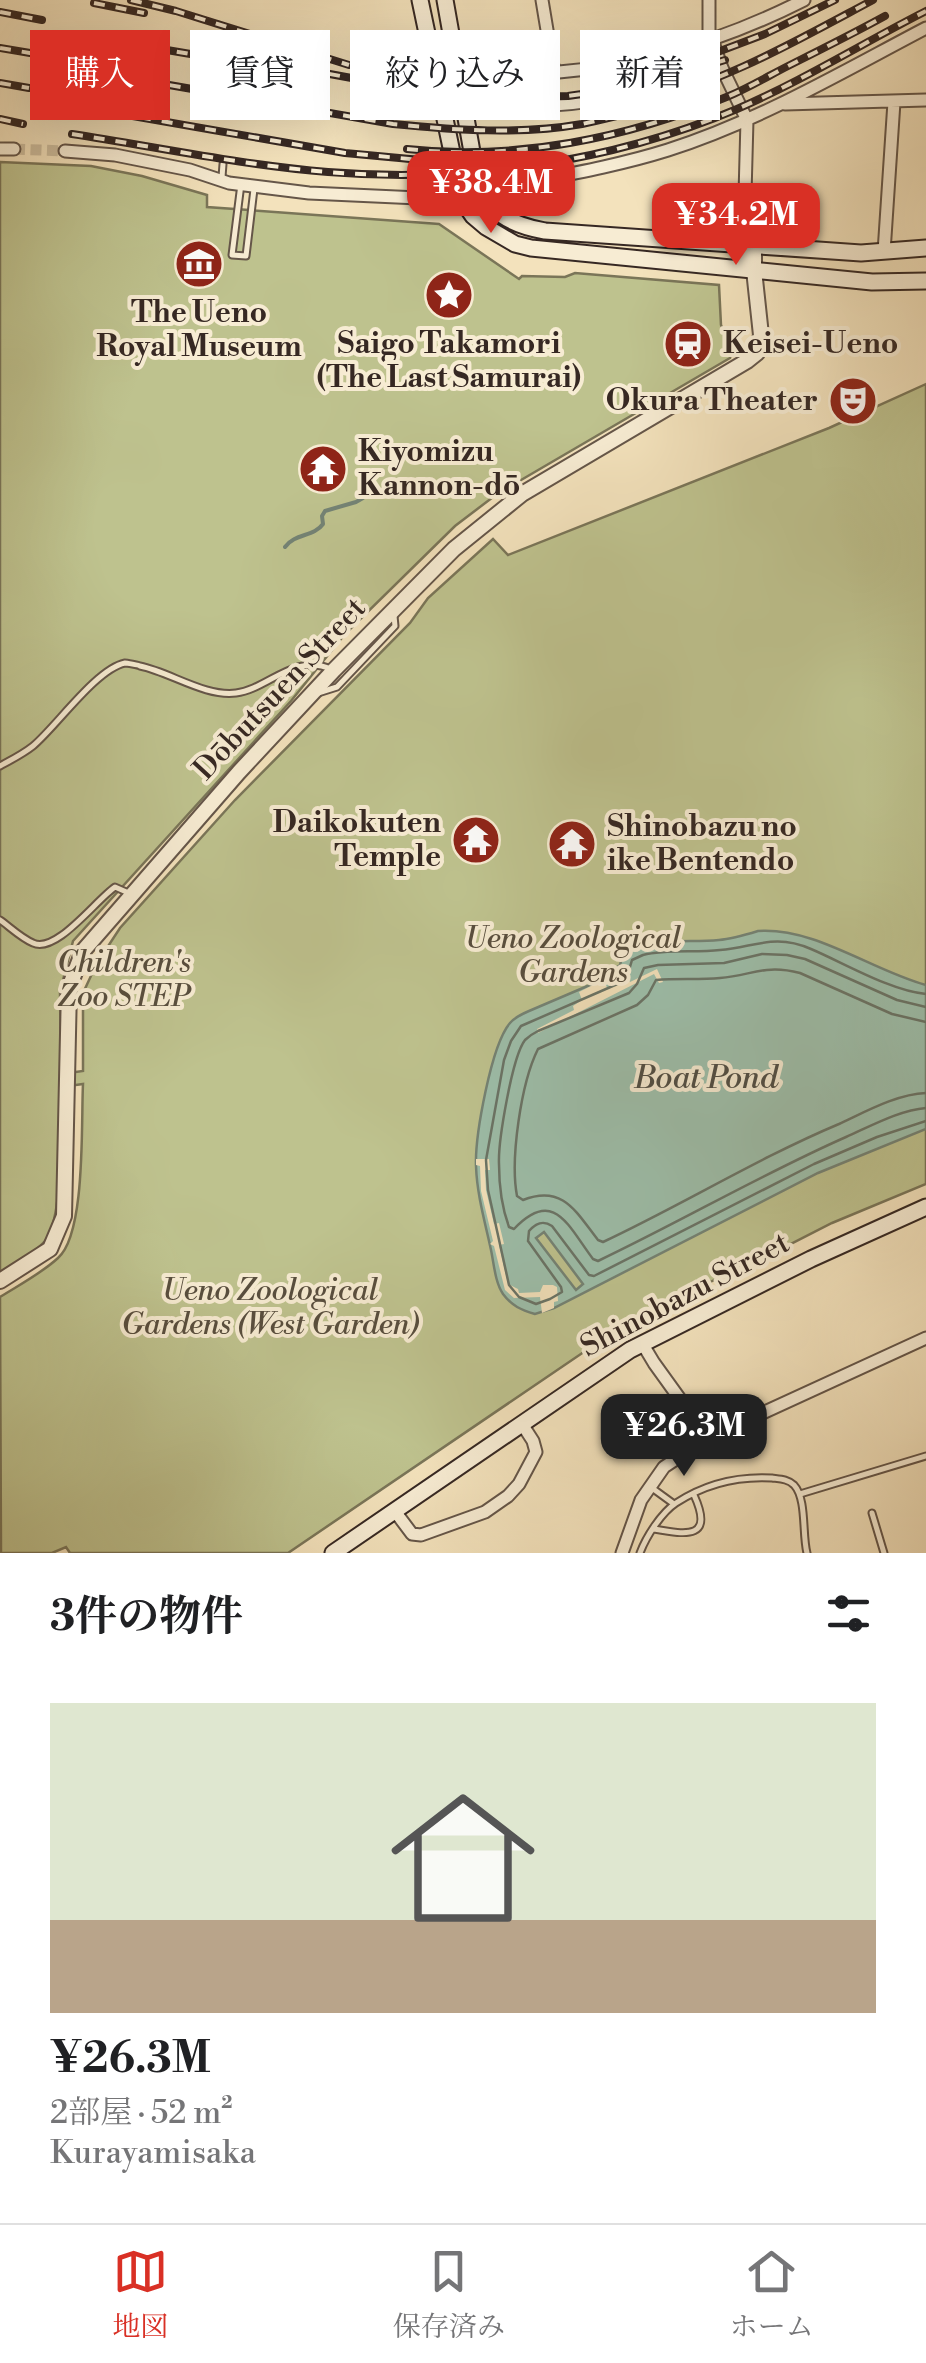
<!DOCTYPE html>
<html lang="ja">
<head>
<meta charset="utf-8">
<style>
	body { margin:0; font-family:"Libre Bodoni","Noto Serif JP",serif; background:#f2f2f2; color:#202124; height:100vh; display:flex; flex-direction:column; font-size:38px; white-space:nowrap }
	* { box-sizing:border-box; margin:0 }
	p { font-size:32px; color:#757577 }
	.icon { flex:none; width:55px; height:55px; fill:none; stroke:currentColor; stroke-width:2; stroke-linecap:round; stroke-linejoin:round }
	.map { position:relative; height:1553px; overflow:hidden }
	.details { display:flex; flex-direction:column; background:#fff; flex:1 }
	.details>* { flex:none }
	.hud { position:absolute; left:30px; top:30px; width:868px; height:90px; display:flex; gap:20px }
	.price { position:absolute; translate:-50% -85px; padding:0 22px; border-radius:20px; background:#d93025; color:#fff; font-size:32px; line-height:65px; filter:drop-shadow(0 2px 5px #0008) }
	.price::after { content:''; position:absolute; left:50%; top:60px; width:30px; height:22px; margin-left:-15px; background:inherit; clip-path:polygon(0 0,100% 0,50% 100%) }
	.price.active { background:#222; color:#fff }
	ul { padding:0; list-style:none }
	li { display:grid; align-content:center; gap:20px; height:530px; padding:0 50px }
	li+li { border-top:2px solid #e0e0e0 }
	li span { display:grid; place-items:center; height:310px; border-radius:0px; color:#555 }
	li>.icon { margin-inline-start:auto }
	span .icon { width:180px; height:180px; fill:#fffc; stroke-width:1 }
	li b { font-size:42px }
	h2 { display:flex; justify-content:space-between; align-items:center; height:120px; padding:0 50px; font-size:42px }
	.pill { padding:0 35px; border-radius:0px; background:#fff; box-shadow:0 10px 40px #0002; font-size:35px; line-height:90px }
	.pill.active { background:#d93025; color:#fff }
	.tabs { display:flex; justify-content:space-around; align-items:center; height:140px; border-top:2px solid #e0e0e0; background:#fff; font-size:28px; color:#757577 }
	.tabs a { display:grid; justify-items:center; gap:5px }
	.tabs .active { color:#d93025 }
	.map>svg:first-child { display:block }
	.green { fill:#bec28e; stroke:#7a7558; stroke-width:2.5 }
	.water { fill:#9dbfab; stroke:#748375; stroke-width:2.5; fill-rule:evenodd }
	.pier { fill:#f3e2bc }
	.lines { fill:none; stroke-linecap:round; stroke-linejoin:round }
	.shore { stroke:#6a7467; stroke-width:2.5 }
	.stream { stroke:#748375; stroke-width:4 }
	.minor-tunnel { stroke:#cdbd9d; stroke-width:11; stroke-dasharray:11 5.5; stroke-linecap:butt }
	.service-casing { stroke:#655649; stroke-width:9 }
	.minor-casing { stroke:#655649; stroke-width:15 }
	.tertiary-casing { stroke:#655649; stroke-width:18 }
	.secondary-casing { stroke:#362823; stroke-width:19 }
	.service { stroke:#f7ecd3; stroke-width:5 }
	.minor { stroke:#f7ecd3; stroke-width:11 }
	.tertiary { stroke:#f7ecd3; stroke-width:14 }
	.secondary { stroke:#f7ecd3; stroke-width:15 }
	.rail-casing { stroke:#362823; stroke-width:8 }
	.rail { stroke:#f7ecd3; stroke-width:4; stroke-dasharray:11; stroke-linecap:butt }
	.labels { text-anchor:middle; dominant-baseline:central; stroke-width:8; stroke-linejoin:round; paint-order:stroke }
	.poi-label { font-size:30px; font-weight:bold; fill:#362823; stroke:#f7ecd3; text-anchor:start }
	.street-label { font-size:30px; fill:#362823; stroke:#f7ecd3 }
	.park-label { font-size:30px; font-style:italic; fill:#584e3e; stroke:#f7ecd3 }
	.water-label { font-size:32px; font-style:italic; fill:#504e45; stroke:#f7ecd3 }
</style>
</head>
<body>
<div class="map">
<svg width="926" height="1553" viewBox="0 0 926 1553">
	<rect width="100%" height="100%" fill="#f3e2bc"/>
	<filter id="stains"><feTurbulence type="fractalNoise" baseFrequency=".002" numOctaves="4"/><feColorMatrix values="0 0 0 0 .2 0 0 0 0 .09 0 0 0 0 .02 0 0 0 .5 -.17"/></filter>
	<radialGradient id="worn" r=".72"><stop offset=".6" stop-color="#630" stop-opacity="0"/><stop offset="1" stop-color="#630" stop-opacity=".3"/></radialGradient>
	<!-- green -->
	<path class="green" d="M 0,162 L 91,166 L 142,176 L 207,195 L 207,207 L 439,224 L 519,279 L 522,276 L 565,277 L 575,273 L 719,285 L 721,325 L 732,351 L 730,358 L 497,494 L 455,526 L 345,634 L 291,701 L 73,941 L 60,992 L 61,1074 L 83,1071 L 83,993 L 97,963 L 120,928 L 235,800 L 410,623 L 428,598 L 493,539 L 508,555 L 829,428 L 926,384 L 926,1184 L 832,1223 L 771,1254 L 738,1266 L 737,1269 L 702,1286 L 636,1324 L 632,1322 L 622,1326 L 288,1553 L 70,1553 L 66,1547 L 52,1553 L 1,1553 L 0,1297 C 19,1285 42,1273 58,1258 C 86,1234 81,1122 83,1084 L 61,1087 C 60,1122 65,1215 45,1241 C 34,1254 14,1263 0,1273 Z"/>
	<!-- water -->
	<path class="water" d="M 758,931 C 815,927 871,970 926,985 L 926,1129 L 818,1173 L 554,1308 L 535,1314 C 521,1310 512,1306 503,1294 C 495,1282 494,1264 491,1250 C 485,1222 477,1195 476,1166 C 475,1136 491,1045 510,1023 C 515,1017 522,1014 529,1011 L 618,973 L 616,968 L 620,965 L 623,953 C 653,937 686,943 719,940 C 732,939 745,935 758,931 ZM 544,1232 L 583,1284 L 576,1290 L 536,1238 Z"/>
	<!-- pier -->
	<path class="pier" d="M 657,969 L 663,982 L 659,983 L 654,974 L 538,1033 L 537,1029 L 574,1010 L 573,1006 L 582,1000 L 579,992 L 603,980 L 608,989 L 628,979 L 630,982 Z
		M 476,1159 L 489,1159 L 490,1170 L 485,1170 L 486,1190 L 494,1224 L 499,1223 L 504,1244 L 499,1245 L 508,1284 L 518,1289 L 519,1293 L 540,1292 L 543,1285 L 553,1285 L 557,1287 L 558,1301 L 554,1302 L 554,1308 L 542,1313 L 540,1297 L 514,1298 L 505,1290 L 494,1246 L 490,1244 L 493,1241 L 481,1191 L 480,1166 L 476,1165 Z"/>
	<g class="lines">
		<!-- shore -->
		<path class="shore" d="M 926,994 C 891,991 844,963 811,949 C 775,933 755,947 720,950 C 695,953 668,949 643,955 L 632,960 L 627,977 L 622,982 L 521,1026 L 511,1041 L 504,1060 L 486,1160 L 488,1190 L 509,1285 L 519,1297 L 536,1304 L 550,1299 L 562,1292 L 561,1287 L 528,1241 L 529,1231 C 536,1223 543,1220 552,1226 L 589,1275 L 594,1276 L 814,1164 L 877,1137 L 926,1121
			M 926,1007 L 897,1000 L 805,959 L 787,955 L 762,954 L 724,963 L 658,965 L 644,968 L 637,984 L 629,993 L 538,1031 C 532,1034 530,1035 525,1040 C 512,1057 498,1142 499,1164 C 499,1185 502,1208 509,1227 L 514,1229 C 554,1187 568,1226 593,1259 L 598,1261 C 682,1221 762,1174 846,1137 C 871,1126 900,1110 926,1108
			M 926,1022 L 892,1014 L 800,973 C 765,964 753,975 720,978 C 699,980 677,978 656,980 L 648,995 L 637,1005 L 538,1049 C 521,1083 510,1159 517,1196 L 523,1200 C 563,1184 576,1212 598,1240 L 603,1242 C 682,1205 758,1158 839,1124 C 865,1112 897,1094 926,1093"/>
		<!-- stream -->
		<path class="stream" d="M 285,547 C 295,533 314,537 323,524 L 322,516 L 325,511 L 356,502 L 363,498"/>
		<!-- minor-tunnel -->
		<path class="minor-tunnel" d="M 14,149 L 65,151"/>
		<!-- service casing -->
		<g class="service-casing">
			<path id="service" d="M 222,177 L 223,164
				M 241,184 L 232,255 L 246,256 L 254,189
				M 318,693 L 337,687 L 395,626 L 394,616
				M 0,766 C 11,760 23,754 33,746 C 56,727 96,669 125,663 C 126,663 139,665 140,666 C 170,672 205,697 236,693 C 268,689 294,653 331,669
				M 0,920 C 10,927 21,938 33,943 C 56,954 95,901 115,887 L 131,894
				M 652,1488 L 674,1504
				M 800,1494 L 926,1456
				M 872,1513 L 884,1553
				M 654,1529 C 688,1535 714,1539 694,1495
				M 640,1553 C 646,1537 661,1513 676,1503 C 705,1484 738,1476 772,1478 C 780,1479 788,1479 794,1485 C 807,1499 802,1535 807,1553"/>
		</g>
		<!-- minor casing -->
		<g class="minor-casing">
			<path id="minor" d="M 542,0 L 554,72
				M 709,0 L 709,31 L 722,68 L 747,120 L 743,269
				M 458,76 C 490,65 526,74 559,72 C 645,65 727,39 804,0
				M 785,104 L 926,100
				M 463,106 C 520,109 576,106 632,94 C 662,87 692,77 722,68
				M 0,149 L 14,149
				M 65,151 L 115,155 L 190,170 L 229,183 L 309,193 L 462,200 L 479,185
				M 503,187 C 558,176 614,167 668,150 C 759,121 842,72 926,28
				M 884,252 L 894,102
				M 642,1343 L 654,1363 L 708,1438
				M 394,1510 L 412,1534 L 421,1535 L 485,1512 L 508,1496 L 519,1484 L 536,1452 L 533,1441 L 522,1424
				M 622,1553 L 641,1500 L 664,1467 L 708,1438 L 926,1338"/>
		</g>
		<!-- tertiary casing -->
		<g class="tertiary-casing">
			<path id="tertiary" d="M 0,1281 L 50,1249 L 64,1216 L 69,988 L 83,951 L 239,772 L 334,670 L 454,549 L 522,494 L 747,361 L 757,353 L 761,335 L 754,270 L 754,247"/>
		</g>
		<!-- secondary casing -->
		<g class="secondary-casing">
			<path id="secondary" d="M 420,0 L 462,200 L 473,216 L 486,227 L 515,244 L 531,248 L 872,282 L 926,281
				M 445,0 L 477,180 C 489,213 511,225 545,231 L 861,253 L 926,248
				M 333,1553 L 630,1350 L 811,1259 L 926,1207"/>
		</g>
		<!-- service -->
		<use href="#service" class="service"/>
		<!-- minor -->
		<use href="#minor" class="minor"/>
		<!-- tertiary -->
		<use href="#tertiary" class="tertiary"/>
		<!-- secondary -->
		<use href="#secondary" class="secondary"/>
		<!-- rail casing -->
		<g class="rail-casing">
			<path id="rail" d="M 131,0 L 176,11 L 349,65
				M 94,3 L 144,13
				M 0,12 L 42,20
				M 90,37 L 226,60 L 297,68 L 417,90 L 495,98 L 568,96 L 645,85 L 725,60
				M 0,48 L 36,54
				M 707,56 L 765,34 L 835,0
				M 83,70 L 393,124 C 455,130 520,135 582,124 C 605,119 628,113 651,108
				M 0,83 L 29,88
				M 634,104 C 720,85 796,41 873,0
				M 75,106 L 345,153 L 421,160
				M 0,119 L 23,124
				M 72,134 C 157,147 242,165 328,172 C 467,183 609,163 737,109 C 802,81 863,43 926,11
				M 407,149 C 516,161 628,138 729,96 C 750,87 770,75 790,65 C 822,49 854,33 885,16"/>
		</g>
		<!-- rail -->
		<use href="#rail" class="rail"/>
	</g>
	<!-- icons -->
	<defs>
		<g id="museum-disc" transform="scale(2.5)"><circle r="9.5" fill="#8f2418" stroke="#f7ecd3"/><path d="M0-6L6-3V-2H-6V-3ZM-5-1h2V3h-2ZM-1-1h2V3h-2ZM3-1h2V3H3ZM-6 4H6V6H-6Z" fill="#fff"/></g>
		<g id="sight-disc" transform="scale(2.5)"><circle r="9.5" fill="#8f2418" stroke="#f7ecd3"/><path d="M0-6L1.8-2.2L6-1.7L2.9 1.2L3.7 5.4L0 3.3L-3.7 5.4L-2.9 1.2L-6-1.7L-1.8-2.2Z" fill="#fff"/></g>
		<g id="station-disc" transform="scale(2.5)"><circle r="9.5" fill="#8f2418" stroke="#f7ecd3"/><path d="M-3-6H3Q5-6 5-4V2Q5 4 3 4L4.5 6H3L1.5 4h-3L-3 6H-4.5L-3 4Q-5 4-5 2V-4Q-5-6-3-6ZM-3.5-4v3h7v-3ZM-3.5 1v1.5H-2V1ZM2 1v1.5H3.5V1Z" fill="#fff"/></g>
		<g id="theatre-disc" transform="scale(2.5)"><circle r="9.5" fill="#8f2418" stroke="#f7ecd3"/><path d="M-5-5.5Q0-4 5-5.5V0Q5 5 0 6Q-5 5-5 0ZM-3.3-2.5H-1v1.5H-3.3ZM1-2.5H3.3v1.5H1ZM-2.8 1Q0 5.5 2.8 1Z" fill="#fff"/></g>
		<g id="temple-disc" transform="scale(2.5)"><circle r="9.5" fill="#8f2418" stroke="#f7ecd3"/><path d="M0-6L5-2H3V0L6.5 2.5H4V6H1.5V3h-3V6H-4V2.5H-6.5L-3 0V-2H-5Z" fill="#fff"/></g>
	</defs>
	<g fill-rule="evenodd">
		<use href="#museum-disc" x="199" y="264"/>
		<use href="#sight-disc" x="449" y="295"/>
		<use href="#station-disc" x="688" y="344"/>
		<use href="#theatre-disc" x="853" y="401"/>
		<use href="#temple-disc" x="323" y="469"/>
		<use href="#temple-disc" x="476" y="840"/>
		<use href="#temple-disc" x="572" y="844"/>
	</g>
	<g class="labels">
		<!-- poi labels -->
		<g class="poi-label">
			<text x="199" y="313" text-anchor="middle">The Ueno<tspan x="199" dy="34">Royal Museum</tspan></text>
			<text x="449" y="344" text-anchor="middle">Saigo Takamori<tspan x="449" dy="34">(The Last Samurai)</tspan></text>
			<text x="723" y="344">Keisei-Ueno</text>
			<text x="818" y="401" text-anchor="end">Okura Theater</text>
			<text x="358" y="452">Kiyomizu<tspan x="358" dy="34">Kannon-dō</tspan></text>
			<text x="441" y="823" text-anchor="end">Daikokuten<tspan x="441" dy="34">Temple</tspan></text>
			<text x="607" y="827">Shinobazu no<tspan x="607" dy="34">ike Bentendo</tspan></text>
		</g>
		<!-- street labels -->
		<g class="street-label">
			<text transform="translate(280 689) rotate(-47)">Dōbutsuen Street</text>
			<text transform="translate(685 1295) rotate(-28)">Shinobazu Street</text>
		</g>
		<!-- park labels -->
		<g class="park-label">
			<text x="573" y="939">Ueno Zoological<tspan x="573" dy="34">Gardens</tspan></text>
			<text x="124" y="963">Children's<tspan x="124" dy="34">Zoo STEP</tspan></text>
			<text x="270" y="1291">Ueno Zoological<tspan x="270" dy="34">Gardens (West Garden)</tspan></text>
		</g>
		<!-- water labels -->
		<g class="water-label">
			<text x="706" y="1078">Boat Pond</text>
		</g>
	</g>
	<rect width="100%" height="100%" filter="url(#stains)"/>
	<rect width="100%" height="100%" fill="url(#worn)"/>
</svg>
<b class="price" style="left:491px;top:236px">¥38.4M</b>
<b class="price" style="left:736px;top:268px">¥34.2M</b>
<b class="price active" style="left:684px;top:1479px">¥26.3M</b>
<div class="hud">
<a class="pill active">購入</a>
<a class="pill">賃貸</a>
<a class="pill">絞り込み</a>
<a class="pill">新着</a>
</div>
</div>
<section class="details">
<h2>3件の物件<svg class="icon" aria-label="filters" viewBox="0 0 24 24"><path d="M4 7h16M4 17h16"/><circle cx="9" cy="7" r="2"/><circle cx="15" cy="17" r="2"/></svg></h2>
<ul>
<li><span style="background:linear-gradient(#dfe7d0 70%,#b9a48a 0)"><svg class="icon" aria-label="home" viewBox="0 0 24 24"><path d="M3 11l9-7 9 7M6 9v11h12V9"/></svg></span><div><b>¥26.3M</b><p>2部屋 · 52 m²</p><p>Kurayamisaka</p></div></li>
</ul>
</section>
<nav class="tabs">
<a class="active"><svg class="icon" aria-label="map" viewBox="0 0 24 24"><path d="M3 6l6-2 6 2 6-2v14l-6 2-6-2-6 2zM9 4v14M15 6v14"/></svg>地図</a>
<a><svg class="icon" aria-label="saved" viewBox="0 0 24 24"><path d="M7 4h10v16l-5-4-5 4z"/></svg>保存済み</a>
<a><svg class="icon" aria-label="home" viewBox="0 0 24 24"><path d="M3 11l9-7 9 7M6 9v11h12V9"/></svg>ホーム</a>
</nav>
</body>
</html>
